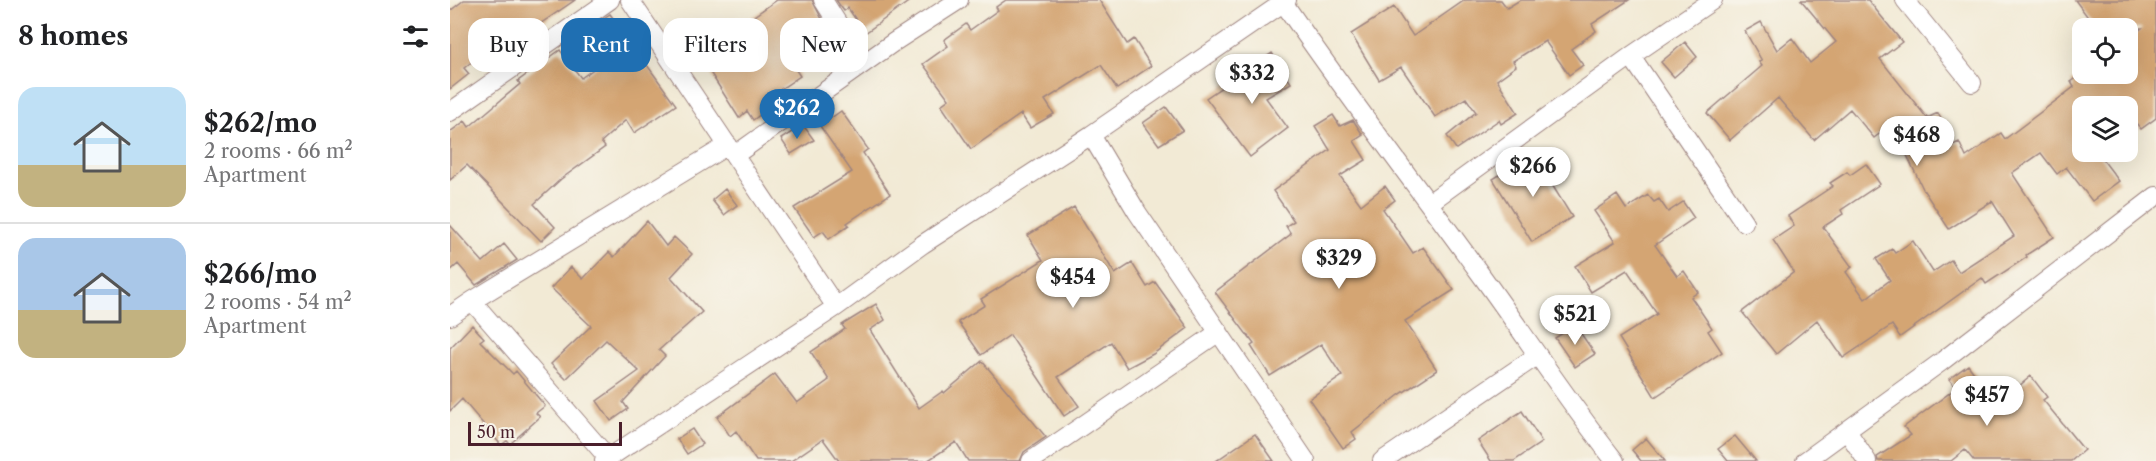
<!DOCTYPE html>
<html lang="en">
<head>
<meta charset="utf-8">
<style>
	body { margin:0; font-family:"Libre Caslon Text",serif; background:#f2f2f2; color:#202124; height:100vh; display:flex; flex-direction:column; font-size:22px; white-space:nowrap }
	* { box-sizing:border-box; margin:0 }
	p { font-size:20px; color:#757577 }
	.icon { flex:none; width:33px; height:33px; fill:none; stroke:currentColor; stroke-width:2; stroke-linecap:round; stroke-linejoin:round }
	.map { position:relative; flex:1; overflow:hidden }
	.details { display:flex; flex-direction:column; background:#fff; width:450px }
	.details>* { flex:none }
	.guide { position:absolute; left:18px; top:18px; width:570px; height:54px; display:flex; gap:12px }
	.fabs { position:absolute; left:1622px; top:18px; display:grid; gap:12px }
	.fabs a { display:grid; place-items:center; width:66px; height:66px; border-radius:12px; background:#fff; box-shadow:0 6px 24px #0002; font-size:30px }
	.scale { position:absolute; left:18px; bottom:15px; width:154px; box-sizing:border-box; padding-left:6px; border:3px solid #4a1f2b; border-top:0; font-size:16px; line-height:21px; white-space:nowrap; color:#4a1f2b; -webkit-text-stroke:4px #f7f3e8; paint-order:stroke }
	.price { position:absolute; translate:-50% -51px; padding:0 14px; border-radius:21px; background:#fff; color:#222; font-size:20px; line-height:39px; filter:drop-shadow(0 2px 3px #0008) }
	.price::after { content:''; position:absolute; left:50%; top:36px; width:18px; height:14px; margin-left:-9px; background:inherit; clip-path:polygon(0 0,100% 0,50% 100%) }
	.price.selected { background:#1f6fb2; color:#fff }
	ul { padding:0; list-style:none }
	li { display:flex; align-items:center; gap:18px; height:150px; padding:0 18px }
	li+li { border-top:2px solid #e0e0e0 }
	li span { display:grid; place-items:center; flex:none; width:168px; height:120px; border-radius:18px; color:#555 }
	li>.icon { margin-inline-start:auto }
	span .icon { width:72px; height:72px; fill:#fffc; stroke-width:1 }
	li b { font-size:26px }
	h2 { display:flex; justify-content:space-between; align-items:center; height:72px; padding:0 18px; font-size:26px }
	.pill { padding:0 21px; border-radius:18px; background:#fff; box-shadow:0 6px 24px #0002; font-size:21px; line-height:54px }
	.pill.selected { background:#1f6fb2; color:#fff }
	main { display:flex; flex:1; min-height:0 }
	.map>svg:first-child { display:block }
	.building { fill:#d4a573 }
	.lines { fill:none; stroke-linecap:round; stroke-linejoin:round }
	.minor-casing { stroke:#9e8480; stroke-width:20 }
	.minor { stroke:#fff; stroke-width:18 }
</style>
</head>
<body>
<main>
<section class="details">
<h2>8 homes<svg class="icon" aria-label="filters" viewBox="0 0 24 24"><path d="M4 7h16M4 17h16"/><circle cx="9" cy="7" r="2"/><circle cx="15" cy="17" r="2"/></svg></h2>
<ul>
<li><span style="background:linear-gradient(#bfe0f5 65%,#c2b280 0)"><svg class="icon" aria-label="home" viewBox="0 0 24 24"><path d="M3 11l9-7 9 7M6 9v11h12V9"/></svg></span><div><b>$262/mo</b><p>2 rooms · 66 m²</p><p>Apartment</p></div></li>
<li><span style="background:linear-gradient(#a9c7e8 60%,#c2b280 0)"><svg class="icon" aria-label="home" viewBox="0 0 24 24"><path d="M3 11l9-7 9 7M6 9v11h12V9"/></svg></span><div><b>$266/mo</b><p>2 rooms · 54 m²</p><p>Apartment</p></div></li>
</ul>
</section>
<div class="map">
<svg width="1706" height="461" viewBox="0 0 1706 461">
	<rect width="100%" height="100%" fill="#f7f3e8"/>
	<filter id="ink" filterUnits="userSpaceOnUse"><feTurbulence type="fractalNoise" baseFrequency=".0167" numOctaves="2"/><feDisplacementMap in="SourceGraphic" scale="12" xChannelSelector="R" yChannelSelector="G"/><feConvolveMatrix kernelMatrix="1 2 1 2 8 2 1 2 1" color-interpolation-filters="sRGB"/></filter>
	<filter id="wash" filterUnits="userSpaceOnUse"><feTurbulence type="fractalNoise" baseFrequency=".008" numOctaves="4" result="noise"/><feDisplacementMap in="SourceGraphic" scale="24" xChannelSelector="R" yChannelSelector="G"/><feGaussianBlur stdDeviation="1.35" result="paint"/><feColorMatrix in="noise" values="0 0 0 0 0 0 0 0 0 0 0 0 0 0 0 0 0 1.4 0 .05"/><feComposite in="paint" operator="in"/></filter>
	<g filter="url(#wash)">
		<rect width="100%" height="100%" fill="#f2ead5"/>
		<g id="blocks">
			<!-- building -->
			<path class="building" d="M 14,0 L 125,0 L 78,32 L 71,22 L 14,68 L 19,74 L 0,89 L 0,11 Z
				M 327,0 L 362,0 L 375,25 L 357,38 L 360,43 L 338,58 L 350,76 L 325,93 L 330,100 L 303,120 L 297,111 L 289,118 L 246,50 L 289,22 L 291,25 Z
				M 386,0 L 461,0 L 415,33 L 398,8 L 394,11 Z
				M 556,0 L 649,0 L 677,44 L 684,39 L 701,66 L 667,89 L 651,65 L 595,100 L 604,114 L 580,128 L 571,114 L 521,149 L 491,105 L 499,99 L 473,64 L 498,46 L 494,40 L 516,24 L 520,30 L 548,10 L 546,7 Z
				M 1015,0 L 1051,0 L 1057,8 L 1070,0 L 1179,0 L 1142,24 L 1146,31 L 1121,49 L 1133,65 L 1119,75 L 1095,41 L 1063,61 L 1066,66 L 1047,80 L 1068,113 L 1051,124 L 1049,120 L 1006,149 L 997,136 L 1026,112 L 1016,98 L 985,117 L 951,67 L 929,80 L 901,34 L 944,7 L 963,36 Z
				M 1351,0 L 1418,0 L 1452,42 L 1430,59 L 1477,118 L 1488,113 L 1503,145 L 1509,142 L 1516,157 L 1551,133 L 1555,139 L 1624,87 L 1621,82 L 1632,74 L 1677,74 L 1677,40 L 1692,28 L 1646,28 L 1625,0 L 1706,0 L 1706,118 L 1691,129 L 1686,123 L 1677,130 L 1677,106 L 1632,106 L 1632,152 L 1647,152 L 1669,181 L 1642,201 L 1616,167 L 1607,174 L 1591,153 L 1562,173 L 1604,237 L 1576,255 L 1577,257 L 1536,284 L 1532,278 L 1450,337 L 1442,325 L 1393,358 L 1367,320 L 1326,354 L 1292,312 L 1344,272 L 1323,240 L 1344,226 L 1338,216 L 1383,186 L 1380,183 L 1397,172 L 1400,175 L 1416,164 L 1430,184 L 1391,210 L 1393,214 L 1373,227 L 1402,267 L 1396,272 L 1415,299 L 1440,280 L 1426,259 L 1442,249 L 1445,253 L 1463,241 L 1483,272 L 1501,260 L 1509,272 L 1564,236 L 1542,201 L 1499,229 L 1474,191 L 1442,124 L 1424,138 L 1400,109 L 1364,140 L 1328,98 L 1280,140 L 1257,113 L 1312,66 L 1309,62 L 1312,61 L 1295,31 L 1311,22 L 1327,50 L 1342,38 L 1360,63 L 1386,42 Z
				M 160,14 L 226,105 L 184,133 L 176,120 L 151,142 L 155,147 L 111,179 L 84,204 L 105,227 L 91,241 L 17,165 L 0,180 L 0,132 L 15,121 L 19,127 L 70,84 L 68,81 L 110,50 L 131,78 L 160,57 L 139,28 Z
				M 1235,42 L 1247,57 L 1224,77 L 1211,62 Z
				M 822,53 L 841,83 L 816,98 L 838,128 L 800,157 L 756,98 Z
				M 716,107 L 733,130 L 709,145 L 693,123 Z
				M 391,111 L 418,149 L 413,153 L 440,194 L 397,223 L 399,225 L 379,239 L 373,231 L 364,237 L 344,208 L 402,172 L 370,126 Z
				M 883,115 L 890,126 L 903,120 L 913,135 L 904,141 L 916,160 L 890,176 L 911,205 L 935,186 L 945,200 L 933,209 L 963,253 L 973,247 L 1004,290 L 955,321 L 987,370 L 949,395 L 902,432 L 906,439 L 893,448 L 859,399 L 892,376 L 871,344 L 820,376 L 801,346 L 804,344 L 765,292 L 841,234 L 836,226 L 844,221 L 823,191 L 880,150 L 865,126 Z
				M 353,125 L 364,140 L 341,154 L 331,139 Z
				M 1083,154 L 1122,217 L 1082,242 L 1043,179 Z
				M 275,189 L 287,205 L 274,215 L 262,200 Z
				M 1167,195 L 1176,209 L 1198,195 L 1204,202 L 1209,199 L 1218,212 L 1233,202 L 1244,218 L 1205,245 L 1227,276 L 1234,271 L 1248,292 L 1241,297 L 1262,328 L 1258,331 L 1272,352 L 1205,397 L 1169,338 L 1207,314 L 1177,270 L 1141,292 L 1125,266 L 1165,242 L 1144,211 Z
				M 624,207 L 665,274 L 682,263 L 697,287 L 705,282 L 738,328 L 703,354 L 677,368 L 661,342 L 608,377 L 629,406 L 614,416 L 560,335 L 531,355 L 508,322 L 535,305 L 531,299 L 593,260 L 578,235 Z
				M 197,221 L 216,246 L 224,237 L 242,254 L 221,277 L 252,312 L 209,350 L 215,356 L 173,402 L 178,409 L 161,421 L 147,401 L 189,371 L 156,340 L 116,379 L 101,364 L 141,326 L 101,288 L 121,267 L 133,279 L 159,252 L 164,257 Z
				M 0,225 L 33,262 L 54,244 L 67,260 L 26,285 L 8,264 L 0,271 Z
				M 426,304 L 435,320 L 420,330 L 469,408 L 493,391 L 494,393 L 532,361 L 596,437 L 574,452 L 570,461 L 518,461 L 506,442 L 477,461 L 389,461 L 373,439 L 341,461 L 306,461 L 286,431 L 280,436 L 267,417 L 325,374 L 347,403 L 379,380 L 361,352 L 395,329 L 392,325 Z
				M 22,325 L 34,338 L 30,341 L 63,374 L 66,371 L 95,406 L 86,413 L 90,417 L 60,444 L 57,441 L 51,445 L 12,399 L 0,411 L 0,348 Z
				M 1125,325 L 1145,354 L 1125,367 L 1105,338 Z
				M 1518,365 L 1540,395 L 1543,392 L 1550,402 L 1581,376 L 1597,397 L 1593,400 L 1634,450 L 1621,461 L 1524,461 L 1515,450 L 1501,461 L 1428,461 L 1427,457 L 1461,435 L 1454,427 L 1506,388 L 1499,379 Z
				M 1072,411 L 1092,442 L 1064,461 L 1041,461 L 1028,441 Z
				M 242,429 L 252,444 L 237,454 L 227,439 Z
				M 805,434 L 824,461 L 766,461 Z
				M 1285,436 L 1306,461 L 1278,461 L 1268,449 Z
				M 1196,438 L 1215,461 L 1191,461 L 1182,450 Z"/>
		</g>
	</g>
	<g filter="url(#ink)">
		<use href="#blocks" fill-opacity="0" stroke="#9e8480" stroke-width="1.5"/>
		<g class="lines">
			<!-- minor casing -->
			<g class="minor-casing">
				<path id="minor" d="M 180,0 L 386,307
					M 373,0 L 413,63
					M 1455,0 L 1522,83
					M 833,2 C 895,93 962,180 1026,268 C 1073,332 1116,399 1165,461
					M 1181,56 L 1294,222
					M 0,112 L 160,0
					M 641,135 L 687,212 L 856,461
					M 285,155 L 444,42 L 509,0
					M 979,203 L 1181,56 L 1263,0
					M 22,301 L 158,458
					M 0,316 L 22,301 L 278,145
					M 1397,431 L 1417,461
					M 154,461 L 386,307 L 473,244 L 641,135 L 837,0
					M 581,461 L 769,332
					M 932,461 L 1088,355
					M 1355,461 L 1491,362 L 1706,196"/>
			</g>
			<!-- minor -->
			<use href="#minor" class="minor"/>
		</g>
	</g>
</svg>
<div class="fabs">
<a><svg class="icon" aria-label="locate" viewBox="0 0 24 24"><circle cx="12" cy="12" r="6"/><path d="M12 2v4M12 18v4M2 12h4M18 12h4"/></svg></a>
<a><svg class="icon" aria-label="layers" viewBox="0 0 24 24"><path d="M12 4l9 5-9 5-9-5zM3 14l9 5 9-5"/></svg></a>
</div>
<div class="scale">50 m</div>
<b class="price" style="left:802px;top:105px">$332</b>
<b class="price selected" style="left:347px;top:140px">$262</b>
<b class="price" style="left:1467px;top:167px">$468</b>
<b class="price" style="left:1083px;top:198px">$266</b>
<b class="price" style="left:889px;top:290px">$329</b>
<b class="price" style="left:623px;top:309px">$454</b>
<b class="price" style="left:1125px;top:346px">$521</b>
<b class="price" style="left:1537px;top:427px">$457</b>
<div class="guide">
<a class="pill">Buy</a>
<a class="pill selected">Rent</a>
<a class="pill">Filters</a>
<a class="pill">New</a>
</div>
</div>
</main>
</body>
</html>
